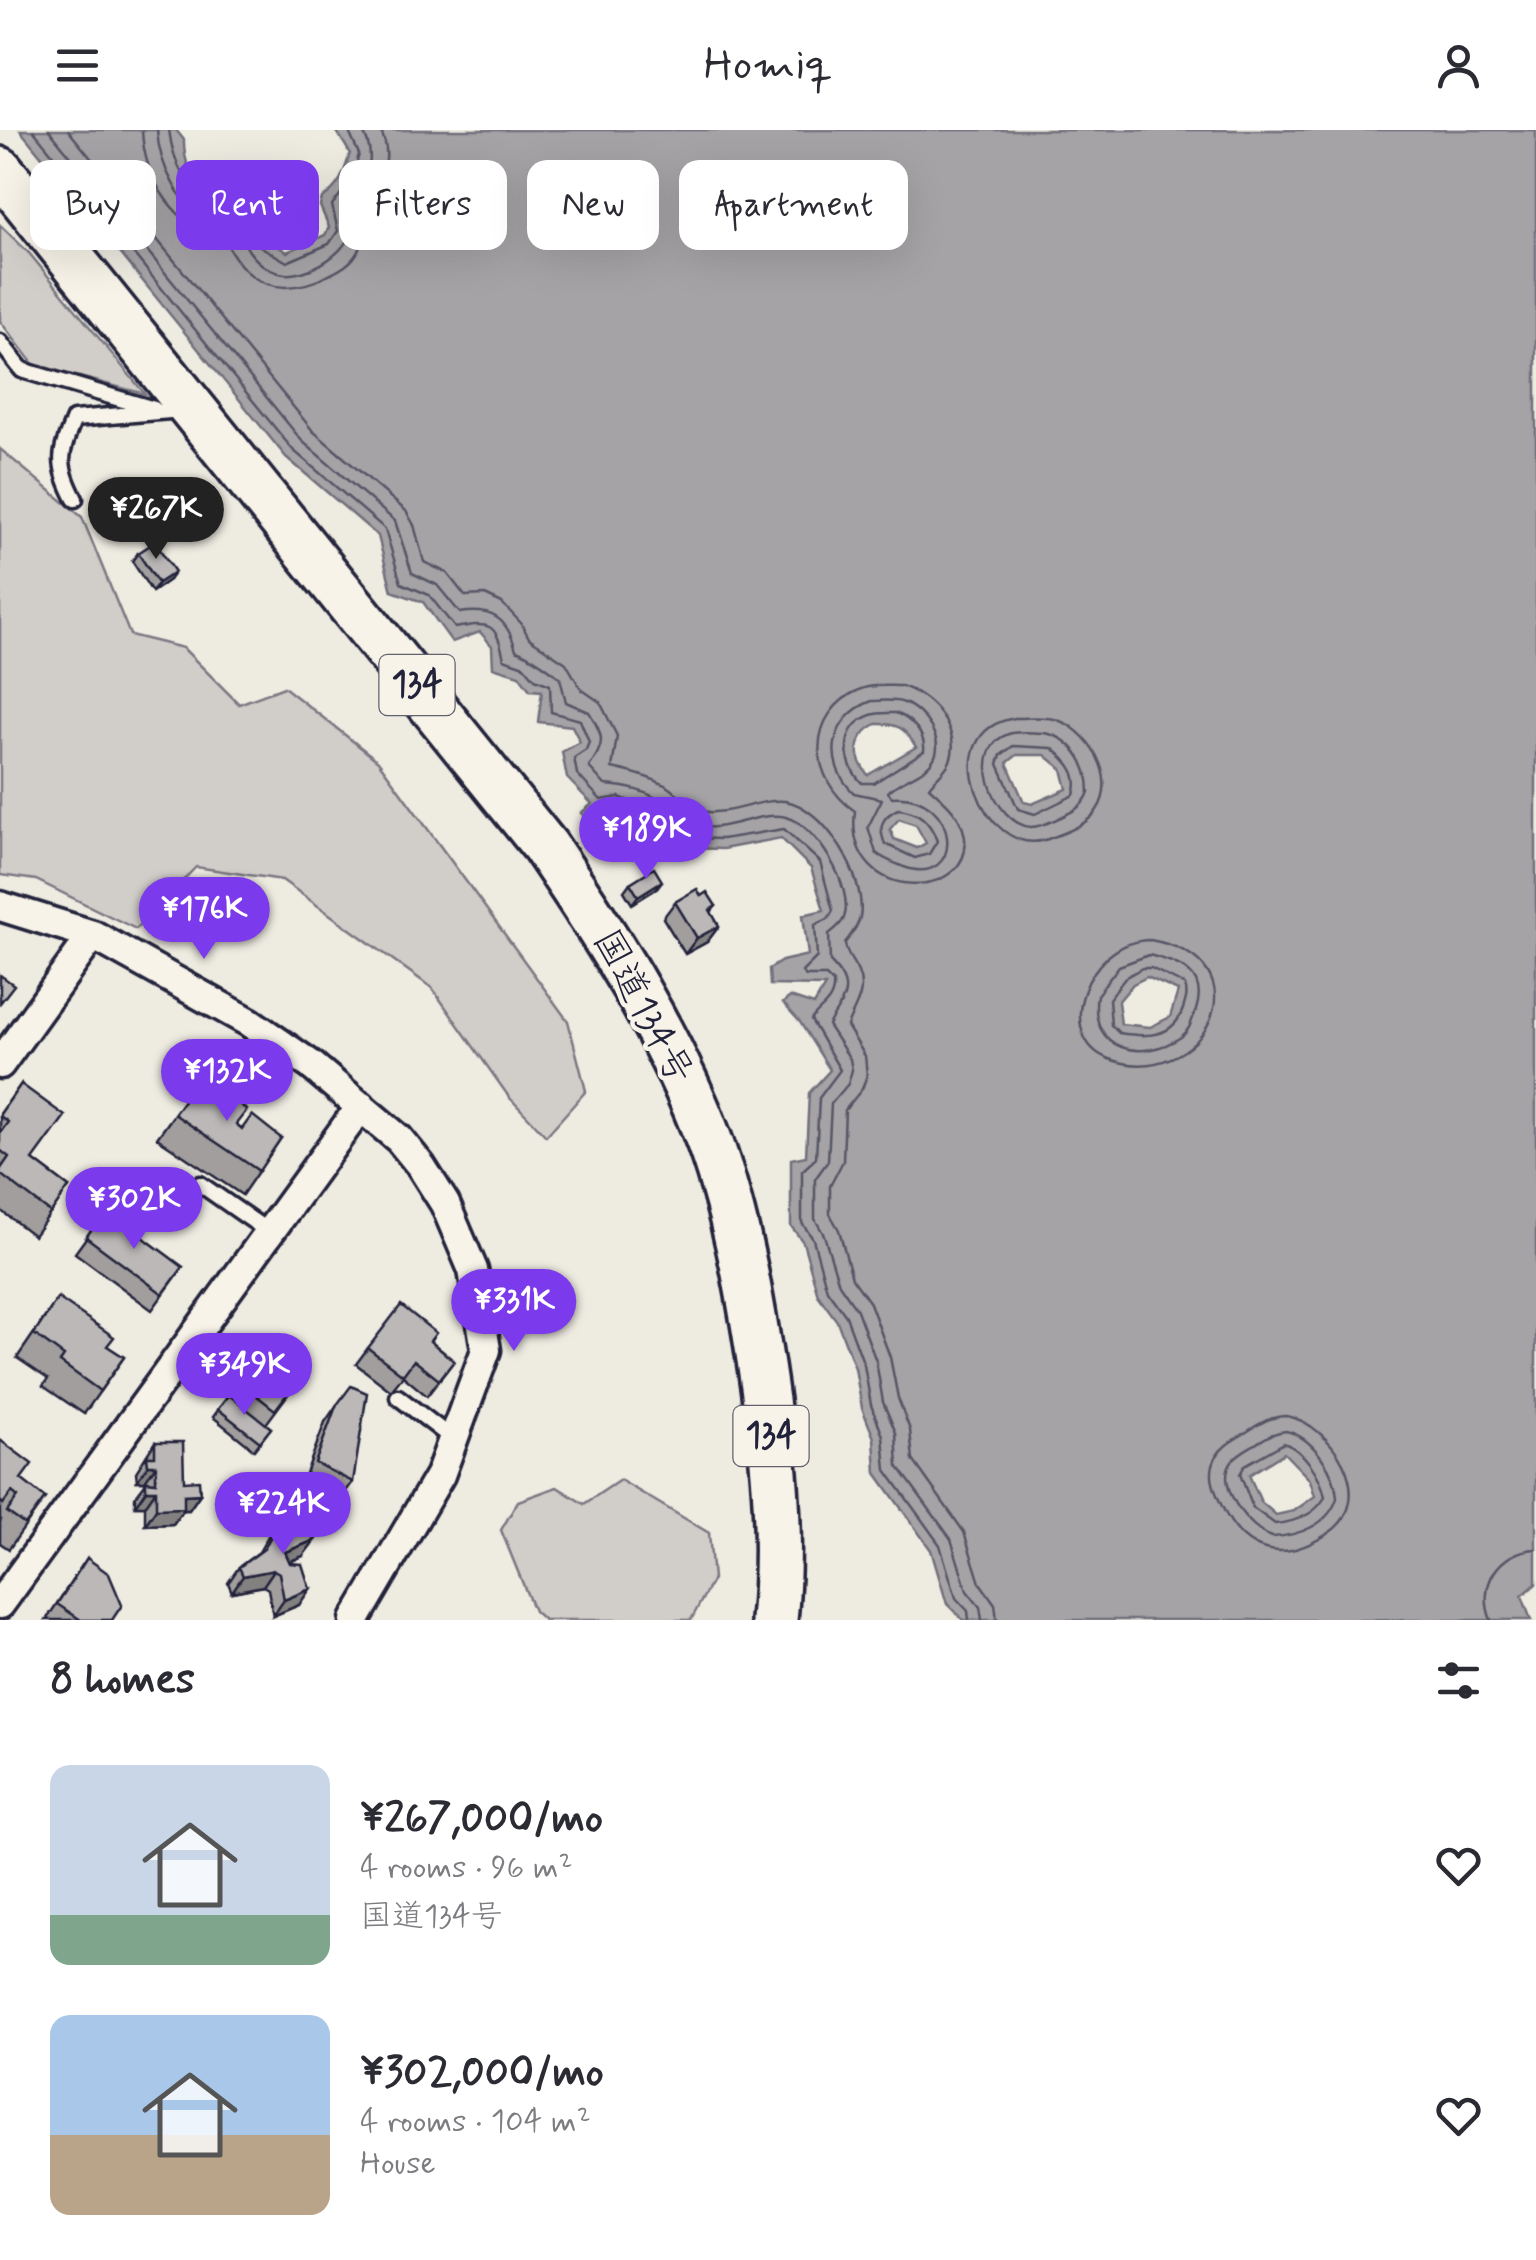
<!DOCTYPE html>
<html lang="en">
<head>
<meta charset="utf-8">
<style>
	body { margin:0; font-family:Mynerve,"Klee One",sans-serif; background:#f2f2f3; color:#2b2b33; height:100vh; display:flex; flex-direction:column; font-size:38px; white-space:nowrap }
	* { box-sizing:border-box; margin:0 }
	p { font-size:32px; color:#7c7c81 }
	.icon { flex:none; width:55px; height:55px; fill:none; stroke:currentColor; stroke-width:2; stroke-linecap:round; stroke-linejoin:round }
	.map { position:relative; height:1490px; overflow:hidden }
	.sheet { display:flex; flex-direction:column; background:#fff; flex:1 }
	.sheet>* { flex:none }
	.banner { position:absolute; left:30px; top:30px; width:1000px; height:90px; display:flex; gap:20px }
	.price { position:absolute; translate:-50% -85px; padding:0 22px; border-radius:35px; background:#7c3aed; color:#fff; font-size:32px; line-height:65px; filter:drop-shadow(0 2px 5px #0008) }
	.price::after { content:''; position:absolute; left:50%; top:60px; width:30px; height:22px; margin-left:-15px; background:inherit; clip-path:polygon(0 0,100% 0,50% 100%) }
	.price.on { background:#222; color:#fff }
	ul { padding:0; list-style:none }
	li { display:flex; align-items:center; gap:30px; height:250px; padding:0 50px }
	li span { display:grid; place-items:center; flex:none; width:280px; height:200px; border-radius:20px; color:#555 }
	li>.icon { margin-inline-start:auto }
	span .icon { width:120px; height:120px; fill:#fffc; stroke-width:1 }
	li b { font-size:42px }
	h2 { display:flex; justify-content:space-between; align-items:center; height:120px; padding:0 50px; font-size:42px }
	.tag { padding:0 35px; border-radius:20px; background:#fff; box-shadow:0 10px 40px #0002; font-size:35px; line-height:90px }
	.tag.on { background:#7c3aed; color:#fff }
	header { display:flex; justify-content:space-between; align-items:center; height:130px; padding:0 50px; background:#fff; font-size:45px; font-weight:600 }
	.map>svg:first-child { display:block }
	.green { fill:#d1cdc9; stroke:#7a7882; stroke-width:2.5 }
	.water { fill:#a6a3a6; stroke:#716f7b; stroke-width:2.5; fill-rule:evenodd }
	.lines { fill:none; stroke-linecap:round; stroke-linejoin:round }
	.shore { stroke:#575666; stroke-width:2.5 }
	.service-casing { stroke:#22223b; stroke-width:21 }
	.minor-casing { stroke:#22223b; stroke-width:35 }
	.trunk-casing { stroke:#22223b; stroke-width:52 }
	.service { stroke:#f7f3e8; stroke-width:14 }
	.minor { stroke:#f7f3e8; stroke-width:28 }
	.trunk { stroke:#f7f3e8; stroke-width:45 }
	.wall { fill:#a19e9d; stroke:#22223b; stroke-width:2.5 }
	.shaded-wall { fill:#838180; stroke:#22223b; stroke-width:2.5 }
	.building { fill:#bbb8b7; stroke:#22223b; stroke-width:2.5 }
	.labels { text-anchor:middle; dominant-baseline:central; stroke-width:9; stroke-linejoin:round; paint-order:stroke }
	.shield { fill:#f7f3e8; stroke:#62616f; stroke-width:2.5 }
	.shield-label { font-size:35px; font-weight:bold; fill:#22223b }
	.street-label { font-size:38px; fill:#22223b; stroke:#f7f3e8 }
</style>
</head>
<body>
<header><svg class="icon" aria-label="menu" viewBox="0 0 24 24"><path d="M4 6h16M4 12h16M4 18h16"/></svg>Homiq<svg class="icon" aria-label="person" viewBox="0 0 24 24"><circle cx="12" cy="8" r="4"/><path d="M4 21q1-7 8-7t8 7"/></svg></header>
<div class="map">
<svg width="1536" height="1490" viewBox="0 0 1536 1490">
	<rect width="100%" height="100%" fill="#eeebe1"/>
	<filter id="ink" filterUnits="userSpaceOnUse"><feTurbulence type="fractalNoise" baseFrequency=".01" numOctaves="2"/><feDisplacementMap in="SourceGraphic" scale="20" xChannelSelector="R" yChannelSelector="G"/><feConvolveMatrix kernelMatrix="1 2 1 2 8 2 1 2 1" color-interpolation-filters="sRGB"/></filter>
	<g filter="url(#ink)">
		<!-- green -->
		<path class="green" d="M 0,95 L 29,123 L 145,264 L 34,235 L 0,191 Z
			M 0,319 L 82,387 L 130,505 L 183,518 L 239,574 L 284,557 L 378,631 L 568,891 L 586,961 L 546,1006 L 509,967 L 432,858 L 282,750 L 196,737 L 136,799 L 36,750 L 0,745 Z
			M 620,1350 L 709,1403 L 713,1449 L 691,1490 L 544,1490 L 534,1481 L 501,1400 L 518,1371 L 557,1357 L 584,1374 Z"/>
		<!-- water -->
		<path class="water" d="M 20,0 L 176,0 L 184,10 C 183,55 216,70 254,80 L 265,108 L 287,122 L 325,105 L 329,97 L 320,76 L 322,68 C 340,57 344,43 350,23 L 336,0 L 1536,0 L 1536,1454 L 1522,1466 L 1531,1490 L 963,1490 L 947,1474 L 931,1420 L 876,1343 L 874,1308 L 862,1278 L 855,1238 L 837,1191 L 818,1165 L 803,1112 L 791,1096 L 791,1029 L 806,1026 L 809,963 L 830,940 L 800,892 L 783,873 L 790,867 L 814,875 L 825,856 L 770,855 L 769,839 L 782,831 L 808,825 L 803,785 L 824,780 L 811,738 L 781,708 L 723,719 L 685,718 L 649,689 L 616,677 L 596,697 L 581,683 L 592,674 L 567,648 L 562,622 L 580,612 L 572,596 L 538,592 L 542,561 L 530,560 L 519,545 L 493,537 L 492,516 L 480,502 L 452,512 L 423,472 L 392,461 L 378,406 L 286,327 ZM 876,594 C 898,593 905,598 916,617 L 868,645 C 852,625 854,606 876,594 ZM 1017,625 L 1045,625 L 1062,639 L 1067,659 L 1032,674 L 1024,672 L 1007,633 ZM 899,689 L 916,695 L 926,713 L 917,718 L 894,709 L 890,699 ZM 1147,847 L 1178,861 L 1170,887 L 1150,897 L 1121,894 L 1118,872 L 1133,854 ZM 1284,1323 L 1310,1350 L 1315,1366 L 1294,1381 L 1276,1385 L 1261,1372 L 1249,1345 Z"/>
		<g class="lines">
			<!-- shore -->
			<path class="shore" d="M 33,0 L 293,320 L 385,399 L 401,453 L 429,465 L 455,498 C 489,492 496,491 504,529 L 524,536 L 535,549 L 550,555 L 551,582 L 580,590 L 589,612 L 586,620 L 574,628 L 577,644 L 601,670 L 619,667 L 652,680 L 690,708 L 722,709 L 784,699 L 820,732 L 833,781 L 828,789 L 815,795 L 817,827 L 802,842 L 806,846 L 826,846 L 833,853 C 835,872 819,878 811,890 L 840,940 L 819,968 L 816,1028 L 802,1041 L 802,1093 L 813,1109 L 827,1160 L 846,1186 L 864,1235 L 871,1275 L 883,1306 L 886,1340 L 940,1415 L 956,1468 L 968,1481 L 969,1490
				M 49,0 L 302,311 L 395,391 L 412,443 L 437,455 L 460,483 C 491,478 507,487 516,520 C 528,524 550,539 560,548 L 566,572 L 589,582 C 605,608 605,613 589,637 L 605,655 C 624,656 646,661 663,672 C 673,678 683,692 694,695 C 722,705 759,680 786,687 C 815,693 855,759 844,788 C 841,795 834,800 829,804 L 830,832 C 856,858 844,868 828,895 L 850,929 L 852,940 L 848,954 L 831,974 L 828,1031 L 815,1049 L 815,1089 L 824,1105 L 839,1154 L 857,1180 L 876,1231 L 883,1272 L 896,1303 L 898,1336 L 951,1409 L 967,1461 L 980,1477 L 982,1490
				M 68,0 L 313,301 L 406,381 L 414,395 L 424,432 L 447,443 L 465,466 L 485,465 L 502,473 L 521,493 L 529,508 L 566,533 L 581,559 L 600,572 L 617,606 L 612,638 C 631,642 654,648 670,658 C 680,665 690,678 701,681 C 729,687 758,668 785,671 C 825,677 867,749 860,787 C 858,797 851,805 845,813 C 846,826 853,830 858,842 C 867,862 854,878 847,896 L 865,926 L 867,945 L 862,959 L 845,980 L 843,1031 L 830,1056 L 830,1084 L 839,1100 L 852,1148 L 870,1173 L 890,1227 L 898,1268 L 910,1300 L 913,1330 L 964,1402 L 980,1453 L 995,1474 L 997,1490
				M 142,0 C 144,51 176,97 226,112 C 248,157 282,168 327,146 C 339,140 350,135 357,123 C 368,106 361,93 367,79 C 378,52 396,30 380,0
				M 157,0 C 159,35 179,77 213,93 C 220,96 229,97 237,99 C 246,119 256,136 279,143 C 302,150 345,125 350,103 C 353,95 350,87 348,80 C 366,55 379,28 362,0
				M 169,0 C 173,32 186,61 215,79 C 224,85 236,85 246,88 L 258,115 L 287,132 L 329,114 L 338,101 L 332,75 L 352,50 L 359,24 L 348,0
				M 901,556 C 930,564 962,599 950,631 C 945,642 935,648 929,657 C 942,669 957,680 963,699 C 985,770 843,780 855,681 C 809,650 804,583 861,559 C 873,554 888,556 901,556 Z
				M 872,571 C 882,571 895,569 904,573 C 923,580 946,610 933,630 C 924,645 900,649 888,662 L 892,667 C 962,662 965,759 904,737 C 894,733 885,730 876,723 L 868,697 L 882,669 L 854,663 C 822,633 830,586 872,571 Z
				M 896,583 C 911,589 926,604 924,621 L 874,653 L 862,653 C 842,633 839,596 871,585 C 878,582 888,583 896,583 Z
				M 1015,588 C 1028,588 1042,586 1054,589 C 1088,597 1119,648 1097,680 C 1087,696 1062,704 1045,710 C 985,728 931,601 1015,588 Z
				M 1044,603 C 1072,607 1089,634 1089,662 C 1084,676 1074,681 1061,687 C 1052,691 1041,697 1031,697 C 995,695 963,615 1012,603 C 1022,601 1034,603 1044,603 Z
				M 1013,616 L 1052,618 C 1067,630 1081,644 1074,665 L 1035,684 L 1018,679 L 998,634 L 1001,625 Z
				M 898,679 C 919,681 930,691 937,711 L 929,724 L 915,728 L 885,714 C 878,697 881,687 898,679 Z
				M 1150,810 C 1271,831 1203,963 1109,929 C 1052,908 1086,811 1150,810 Z
				M 1149,825 C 1180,833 1208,843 1196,880 C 1192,890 1190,900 1181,907 C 1142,933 1088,921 1097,865 L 1119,836 Z
				M 1142,838 L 1151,838 L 1185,855 C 1188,865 1186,869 1183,879 C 1173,909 1145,907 1119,903 L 1111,895 L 1109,869 L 1126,847 Z
				M 1287,1286 C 1331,1294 1379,1367 1330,1402 C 1283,1435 1243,1425 1220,1372 C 1213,1357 1208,1343 1216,1327 C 1223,1315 1234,1310 1245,1303 C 1259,1294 1270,1286 1287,1286 Z
				M 1286,1301 C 1313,1307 1336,1342 1337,1368 C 1329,1395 1298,1406 1272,1407 C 1249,1399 1214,1355 1232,1331 C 1238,1323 1249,1318 1257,1313 C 1267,1307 1274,1302 1286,1301 Z
				M 1284,1313 C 1305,1321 1321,1346 1325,1367 C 1315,1385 1295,1392 1275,1394 L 1253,1378 L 1240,1344 L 1245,1335 Z
				M 1491,1490 C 1477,1456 1498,1421 1536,1419"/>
			<!-- service casing -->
			<g class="service-casing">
				<path id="service" d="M 0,212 L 22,240 L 154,279
					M 75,369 C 57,335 59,324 74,289 L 182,280
					M 200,1054 L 269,1102
					M 398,1267 L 454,1310"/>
			</g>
			<!-- minor casing -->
			<g class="minor-casing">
				<path id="minor" d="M 0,776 L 93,805 L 249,892 L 311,935 L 399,1009 L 421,1036 L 445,1074 L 473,1140 L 486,1220 L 440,1345 L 355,1490
					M 0,934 L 93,805
					M 0,1474 L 361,976"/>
			</g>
			<!-- trunk casing -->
			<g class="trunk-casing">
				<path id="trunk" d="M 0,40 L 545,716 C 609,810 670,906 710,1013 C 738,1091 752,1175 764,1256 C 775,1334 782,1412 774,1490"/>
			</g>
			<!-- service -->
			<use href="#service" class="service"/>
			<!-- minor -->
			<use href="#minor" class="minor"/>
			<!-- trunk -->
			<use href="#trunk" class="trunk"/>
		</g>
		<!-- wall -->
		<path class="wall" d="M 138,423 L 169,450 L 152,462 L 132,431 Z
			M 630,753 L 656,759 L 632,774 L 624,761 Z
			M 701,766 L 716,776 L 711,782 L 719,796 L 707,812 L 685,824 L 663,788 L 675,772 Z
			M 202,946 L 236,994 L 242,999 L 281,1008 L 242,1065 L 157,1008 Z
			M 21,954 L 33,1030 L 69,1057 L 34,1106 L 0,1080 L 0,984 Z
			M 106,1080 L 183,1137 L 152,1180 L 75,1123 Z
			M 58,1168 L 107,1216 L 124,1227 L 84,1284 L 43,1256 L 48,1249 L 17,1228 Z
			M 430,1211 L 454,1231 L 427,1266 L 403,1246 L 391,1261 L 356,1234 L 368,1218 Z
			M 224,1240 L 292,1259 L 266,1294 L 271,1298 L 254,1320 L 213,1287 L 227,1268 L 213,1256 Z
			M 336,1276 L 353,1352 L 341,1368 L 304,1349 L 325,1292 Z
			M 0,1310 L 21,1350 L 45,1368 L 9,1419 L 0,1413 L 0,1392 L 1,1390 L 0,1389 Z
			M 155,1312 L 184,1351 L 200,1364 L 189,1380 L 183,1380 L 173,1394 L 145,1395 L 145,1376 L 135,1376 L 135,1367 L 145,1354 L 145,1351 L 137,1351 L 136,1342 Z
			M 283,1383 L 303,1426 L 290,1432 L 299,1475 L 273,1486 L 268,1459 L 263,1456 L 232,1462 L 228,1453 L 239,1437 L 259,1422 L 272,1399 Z
			M 87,1428 L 112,1490 L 46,1490 Z"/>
		<!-- shaded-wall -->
		<path class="shaded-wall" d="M 175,442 L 169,450 L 152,462 L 158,453 Z
			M 662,751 L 656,759 L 632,774 L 638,766 Z
			M 719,796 L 707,812 L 685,824 L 697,808 Z
			M 148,1335 L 156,1335 L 145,1351 L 137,1351 Z
			M 146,1360 L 156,1360 L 145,1376 L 135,1376 Z
			M 200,1364 L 189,1380 L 183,1380 L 173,1394 L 145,1395 L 156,1379 L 184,1365 Z
			M 315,1410 L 303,1426 L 273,1438 L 285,1422 Z
			M 274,1440 L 263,1456 L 232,1462 L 243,1446 Z
			M 310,1459 L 299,1475 L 273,1486 L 284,1470 Z"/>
		<!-- building -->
		<path class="building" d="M 155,412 L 175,442 L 158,453 L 138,423 Z
			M 654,738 L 662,751 L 638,766 L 630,753 Z
			M 697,759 L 701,766 L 707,762 L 716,776 L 710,780 L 719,796 L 697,808 L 675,772 Z
			M 0,845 L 14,855 L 0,873 Z
			M 202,946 L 247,980 L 236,994 L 242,999 L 252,985 L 281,1008 L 259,1041 L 174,984 Z
			M 21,954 L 65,986 L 33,1030 L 69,1057 L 51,1083 L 0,1044 L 0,1040 L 9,1027 L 0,1020 L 0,1003 L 8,992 L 0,986 L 0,984 Z
			M 106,1080 L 183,1137 L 163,1164 L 86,1107 Z
			M 58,1168 L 114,1207 L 107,1216 L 124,1227 L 100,1261 L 60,1232 L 64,1226 L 34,1204 Z
			M 401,1175 L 436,1203 L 430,1211 L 454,1231 L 439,1250 L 414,1230 L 403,1245 L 368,1218 Z
			M 251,1204 L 303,1243 L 275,1280 L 224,1240 Z
			M 351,1256 L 367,1263 L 353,1352 L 315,1333 L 336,1276 Z
			M 229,1265 L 271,1298 L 260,1312 L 218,1279 Z
			M 0,1310 L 32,1334 L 21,1349 L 45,1368 L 25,1395 L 7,1382 L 18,1367 L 12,1362 L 3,1374 L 0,1371 Z
			M 155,1312 L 183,1312 L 184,1351 L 199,1350 L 200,1364 L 184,1365 L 184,1378 L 156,1379 L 156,1360 L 146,1360 L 146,1351 L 156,1352 L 156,1335 L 148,1335 L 147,1326 L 155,1326 Z
			M 283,1383 L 290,1384 L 297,1400 L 311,1399 L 318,1402 L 315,1410 L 285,1422 L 290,1433 L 302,1434 L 310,1459 L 284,1470 L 279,1443 L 274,1440 L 243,1446 L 239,1437 L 264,1419 Z
			M 87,1428 L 109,1444 L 122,1475 L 112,1490 L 81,1490 L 57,1474 Z"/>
	</g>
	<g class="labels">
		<!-- shield labels -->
		<g class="shield">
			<rect x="379.5" y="525" width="75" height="60" rx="8"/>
			<rect x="733.5" y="1276" width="75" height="60" rx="8"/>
		</g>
		<g class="shield-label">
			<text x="417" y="555">134</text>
			<text x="771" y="1306">134</text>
		</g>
		<!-- street labels -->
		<g class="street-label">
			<text transform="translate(642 877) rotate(62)">国道134号</text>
		</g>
	</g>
</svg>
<b class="price on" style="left:156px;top:432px">¥267K</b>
<b class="price" style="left:646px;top:752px">¥189K</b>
<b class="price" style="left:204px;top:832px">¥176K</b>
<b class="price" style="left:227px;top:994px">¥132K</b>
<b class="price" style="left:134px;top:1122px">¥302K</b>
<b class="price" style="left:514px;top:1224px">¥331K</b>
<b class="price" style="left:244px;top:1288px">¥349K</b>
<b class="price" style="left:283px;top:1427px">¥224K</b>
<div class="banner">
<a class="tag">Buy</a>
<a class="tag on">Rent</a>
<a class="tag">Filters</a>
<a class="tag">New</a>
<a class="tag">Apartment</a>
</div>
</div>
<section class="sheet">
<h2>8 homes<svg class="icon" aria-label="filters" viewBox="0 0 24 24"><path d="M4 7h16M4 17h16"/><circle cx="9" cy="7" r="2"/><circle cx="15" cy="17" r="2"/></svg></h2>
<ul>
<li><span style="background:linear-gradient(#c9d6e8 75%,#7fa58c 0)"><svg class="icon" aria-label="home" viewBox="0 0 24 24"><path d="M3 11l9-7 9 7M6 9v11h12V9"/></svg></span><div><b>¥267,000/mo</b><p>4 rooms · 96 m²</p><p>国道134号</p></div><svg class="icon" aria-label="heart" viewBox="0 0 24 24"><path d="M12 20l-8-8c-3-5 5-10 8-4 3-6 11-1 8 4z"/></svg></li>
<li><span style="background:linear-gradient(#a9c7e8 60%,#b9a48a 0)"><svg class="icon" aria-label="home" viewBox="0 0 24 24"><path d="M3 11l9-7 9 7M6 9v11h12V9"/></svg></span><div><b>¥302,000/mo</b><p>4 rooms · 104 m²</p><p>House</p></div><svg class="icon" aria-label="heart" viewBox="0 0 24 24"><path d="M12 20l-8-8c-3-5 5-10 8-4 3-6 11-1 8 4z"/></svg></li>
</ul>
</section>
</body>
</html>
